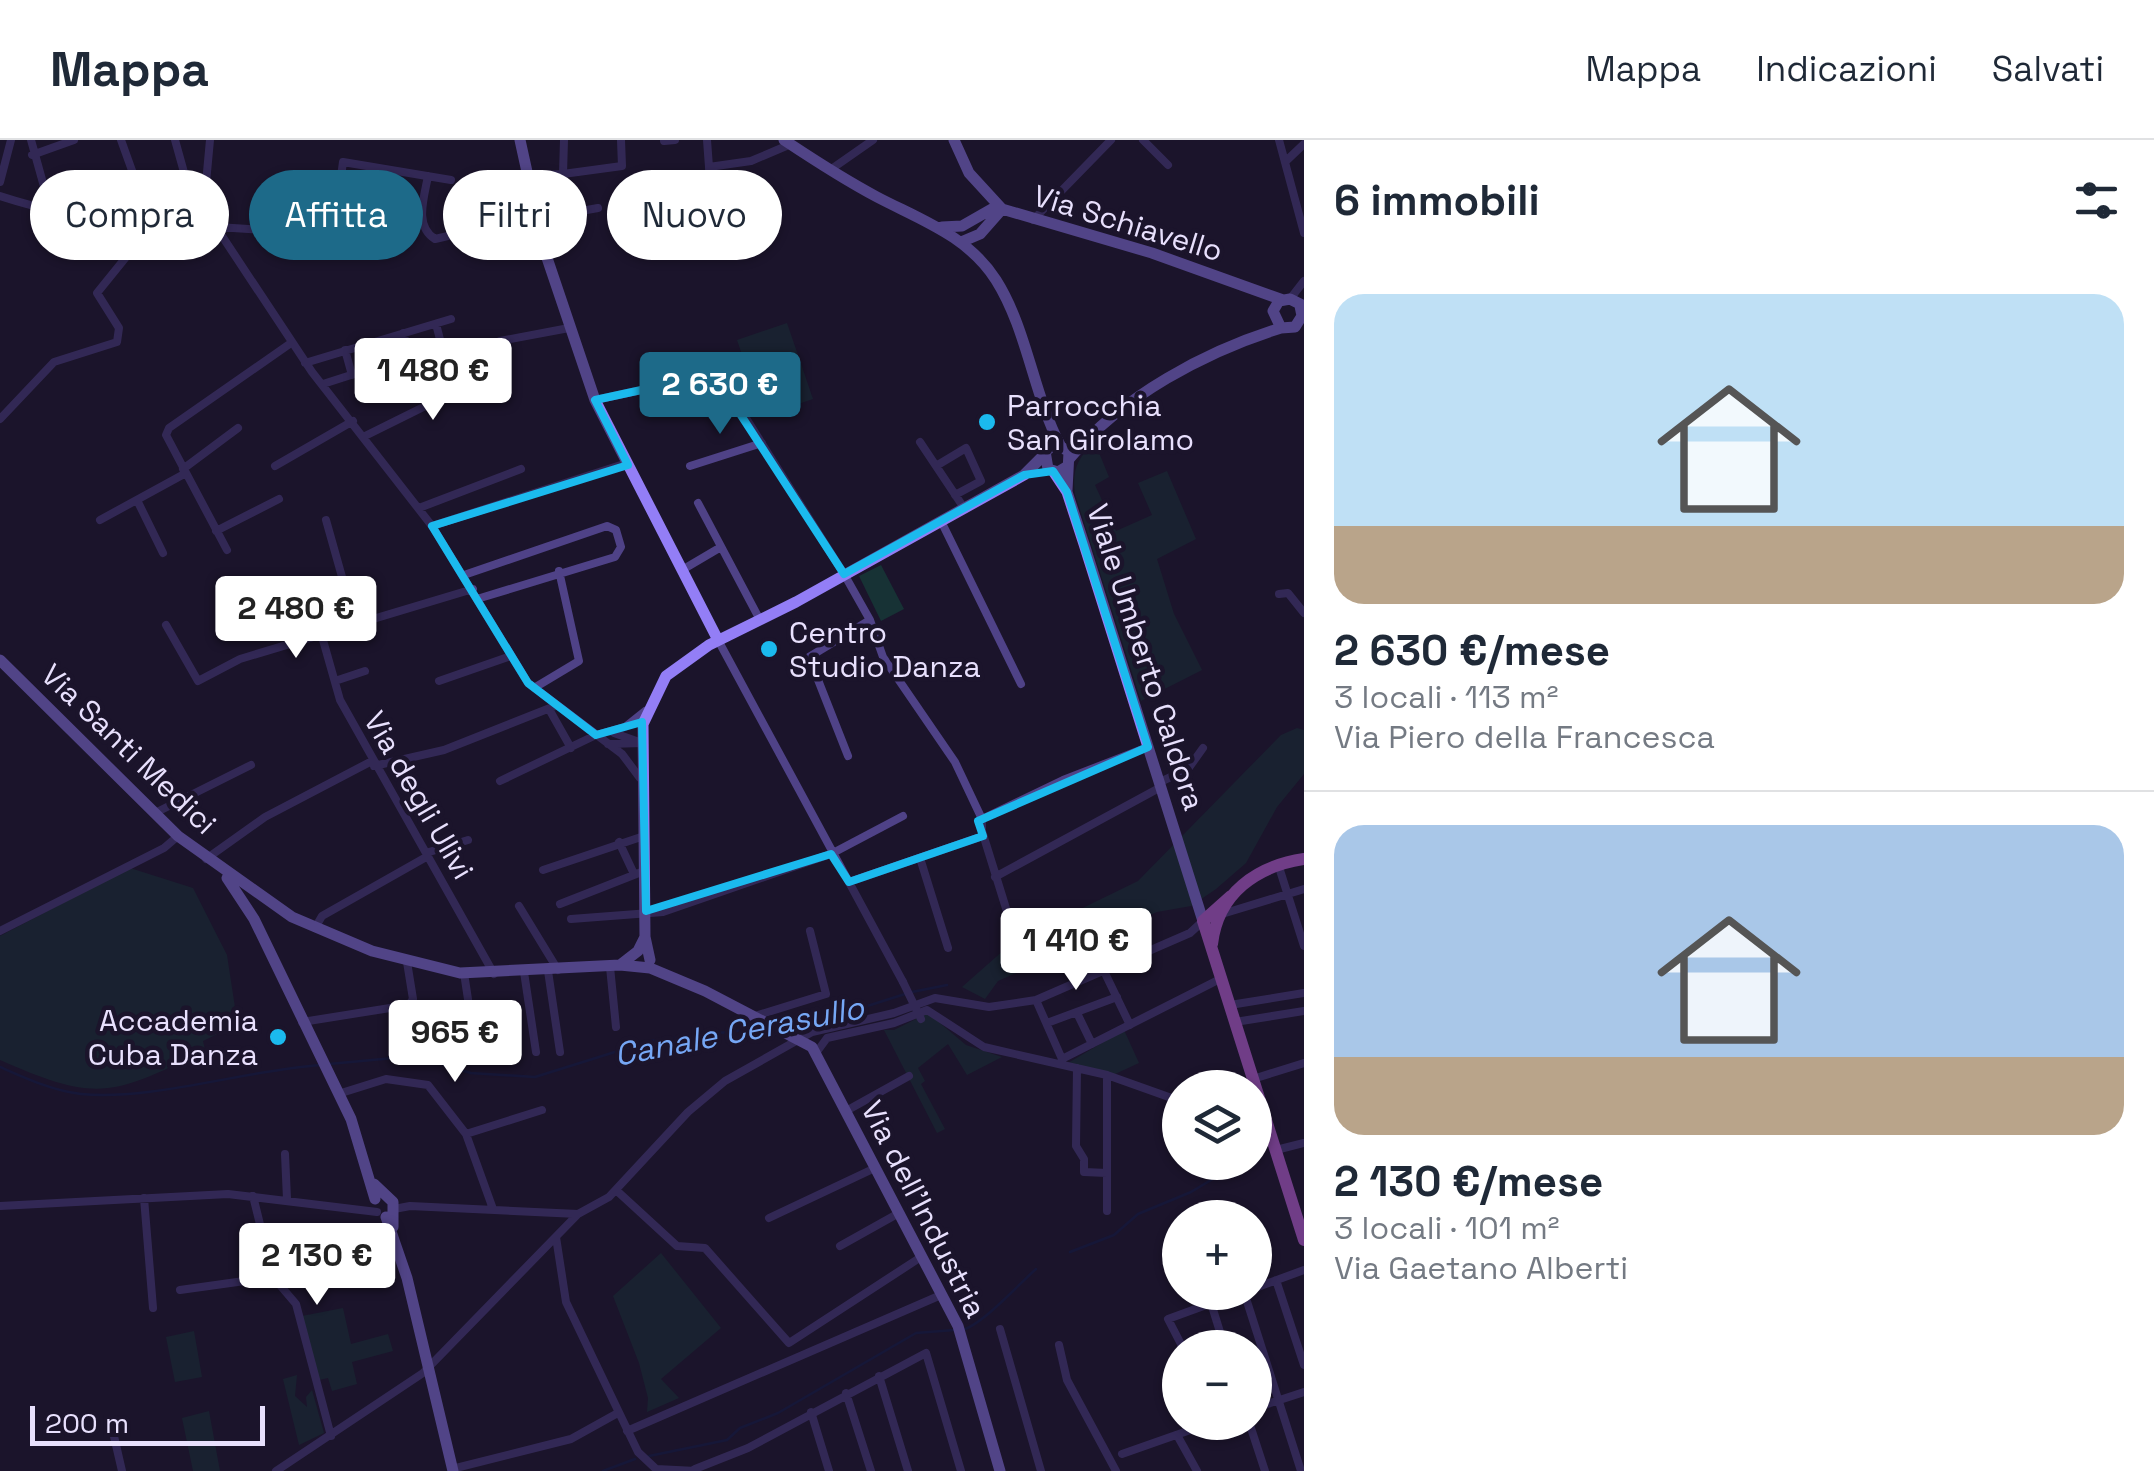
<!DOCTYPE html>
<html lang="it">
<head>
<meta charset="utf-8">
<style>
	body { margin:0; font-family:"Space Grotesk",sans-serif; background:#f2f2f3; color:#1f2937; height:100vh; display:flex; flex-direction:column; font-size:38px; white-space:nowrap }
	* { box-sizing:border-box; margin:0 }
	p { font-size:32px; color:#747a83 }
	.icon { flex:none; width:55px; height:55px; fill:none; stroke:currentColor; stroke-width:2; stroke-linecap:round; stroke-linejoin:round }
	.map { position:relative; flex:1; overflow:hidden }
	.details { display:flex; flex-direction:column; background:#fff; width:850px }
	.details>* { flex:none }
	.banner { position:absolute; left:30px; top:30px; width:950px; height:90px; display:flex; gap:20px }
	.fabs { position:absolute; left:1162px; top:930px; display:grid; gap:20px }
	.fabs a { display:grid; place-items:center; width:110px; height:110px; border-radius:50%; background:#fff; box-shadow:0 2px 8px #0004; font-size:50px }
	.scale { position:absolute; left:30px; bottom:25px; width:235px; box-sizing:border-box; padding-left:10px; border:5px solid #e8e0fd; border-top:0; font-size:28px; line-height:35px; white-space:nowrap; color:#e8e0fd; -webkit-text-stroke:8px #1b142b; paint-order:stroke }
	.price { position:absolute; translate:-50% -85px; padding:0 22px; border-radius:10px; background:#fff; color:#222; font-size:32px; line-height:65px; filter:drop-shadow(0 2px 5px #0008) }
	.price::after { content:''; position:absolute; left:50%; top:60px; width:30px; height:22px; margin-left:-15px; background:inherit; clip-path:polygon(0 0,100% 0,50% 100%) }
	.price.active { background:#1d6a89; color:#fff }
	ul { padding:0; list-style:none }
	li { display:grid; align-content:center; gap:20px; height:530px; padding:0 30px }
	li+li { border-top:2px solid #e0e1e3 }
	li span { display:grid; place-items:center; height:310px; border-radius:30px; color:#555 }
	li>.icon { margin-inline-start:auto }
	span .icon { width:180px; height:180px; fill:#fffc; stroke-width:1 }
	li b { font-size:42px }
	h2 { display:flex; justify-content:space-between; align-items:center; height:120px; padding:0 30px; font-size:42px }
	.chip { padding:0 35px; border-radius:45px; background:#fff; box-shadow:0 2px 8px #0004; font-size:35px; line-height:90px }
	.chip.active { background:#1d6a89; color:#fff }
	header { display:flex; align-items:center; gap:60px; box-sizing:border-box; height:140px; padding:0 50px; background:#fff; border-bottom:2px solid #e0e1e3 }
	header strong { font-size:48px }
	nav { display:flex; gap:55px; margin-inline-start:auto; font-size:35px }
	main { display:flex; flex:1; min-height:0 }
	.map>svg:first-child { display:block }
	.green { fill:#173235 }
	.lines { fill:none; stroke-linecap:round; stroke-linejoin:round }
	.stream { stroke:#101c48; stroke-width:2.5 }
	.street { stroke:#4f4287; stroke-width:8 }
	.secondary { stroke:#937ef6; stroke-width:11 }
	.primary { stroke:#d76ff5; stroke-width:12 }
	.street-bridge { stroke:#4f4287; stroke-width:8 }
	.marked { fill:none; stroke:#1bbaee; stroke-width:8; stroke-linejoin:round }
	.poi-dot { fill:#1bbaee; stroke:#1b142b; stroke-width:4 }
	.labels { text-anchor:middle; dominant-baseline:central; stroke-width:9; stroke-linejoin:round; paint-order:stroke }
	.street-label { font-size:30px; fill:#e8e0fd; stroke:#1b142b }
	.poi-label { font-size:30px; fill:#e8e0fd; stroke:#1b142b; text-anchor:start }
	.water-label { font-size:32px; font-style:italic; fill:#76a7f5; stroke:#1b142b }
</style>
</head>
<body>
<header>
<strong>Mappa</strong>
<nav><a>Mappa</a><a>Indicazioni</a><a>Salvati</a></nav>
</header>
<main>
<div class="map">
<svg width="1304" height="1331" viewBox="0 0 1304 1331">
	<rect width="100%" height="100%" fill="#1b142b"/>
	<!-- green -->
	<path class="green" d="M 787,183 L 813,259 L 763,276 L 737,200 Z
		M 1095,303 L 1109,337 L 1095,345 L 1116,391 L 1152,375 L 1138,343 L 1167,331 L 1196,399 L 1157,419 L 1174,474 L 1202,530 L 1141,561 L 1075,354 C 1072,331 1077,317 1095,303 Z
		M 881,425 L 904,469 L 881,481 L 859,436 Z
		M 1297,588 L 1304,590 L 1304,634 L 1277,667 L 1246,723 L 1216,749 L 1191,766 L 1157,772 L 998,841 L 985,859 L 962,847 L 1013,802 L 1138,741 L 1281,595 Z
		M 130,728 L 193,748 L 227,815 L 236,874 L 230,875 L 230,888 L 203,901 L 205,910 C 113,956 97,963 0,920 L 0,796 Z
		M 928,873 L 966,905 L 1002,917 L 967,935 L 948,904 L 918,928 L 925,941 L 921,944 L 945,989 L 937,993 L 884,890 L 894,890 Z
		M 1124,890 L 1139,923 L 1113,935 L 1068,923 Z
		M 661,1113 L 721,1188 L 661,1239 L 679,1258 L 647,1272 L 648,1258 L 639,1223 L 613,1156 Z
		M 343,1168 L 351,1204 L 388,1194 L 393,1211 L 352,1222 L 357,1244 L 332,1251 L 328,1238 L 319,1240 L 302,1176 Z
		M 194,1191 L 202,1237 L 175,1242 L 166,1197 Z
		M 297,1235 L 295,1256 L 307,1267 L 306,1257 L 312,1250 L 324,1293 L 299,1305 L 283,1239 Z
		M 209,1271 L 220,1331 L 193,1331 L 182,1278 Z"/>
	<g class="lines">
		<!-- stream -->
		<path class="stream" d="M 912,852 L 947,845
			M 773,882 L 814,883 L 905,854
			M 329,924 L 415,916 L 471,933 L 535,937 L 650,901 L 762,888
			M 0,927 C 25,938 53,951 81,954 C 152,961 246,930 321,925
			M 1255,1016 L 1263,1012
			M 1070,1112 L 1114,1095 L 1138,1074 L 1191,1052 L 1241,1022
			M 962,1190 C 982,1185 1018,1145 1036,1129
			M 649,1316 L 727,1300 L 740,1288 L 778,1273 L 916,1193 L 954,1190
			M 603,1331 L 635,1319"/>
		<!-- street -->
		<path class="street" d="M 31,0 L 48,61 L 58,69
			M 121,0 L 143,61 L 133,84
			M 210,0 L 202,86 L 264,90 L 329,87 L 335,79 L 343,22 L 451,40
			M 707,0 L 709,27
			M 1143,0 L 1168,25
			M 1279,0 L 1304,93
			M 664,1 L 675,0
			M 32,15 L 74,0
			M 1285,22 L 1304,4
			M 830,30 L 873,0
			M 563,34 L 622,26 L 621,0
			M 428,36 C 424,58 414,86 435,99 L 535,76
			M 526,36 L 563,34 L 564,0
			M 0,42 L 11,0
			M 0,56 C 43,70 88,79 133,84 C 163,87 192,80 220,93 L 312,232 L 432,386 L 528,543 L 622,614 L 640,638
			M 143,61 L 165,56 L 187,43 L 175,0
			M 711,67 L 709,27 L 751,21 L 791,4
			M 536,79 L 598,68
			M 1033,80 L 1111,0
			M 1290,159 L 1304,141
			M 500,201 L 569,188
			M 345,210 L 352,235
			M 424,213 L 442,207 L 436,184
			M 305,223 L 451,179
			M 323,244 L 410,216 L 403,193
			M 595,260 L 697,238 L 727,248 L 844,434 L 870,480 L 883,517 L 955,622 L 982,679
			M 0,279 L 54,222 L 117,202 L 119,188 L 97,153 L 152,85
			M 365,296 L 484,237
			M 920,302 L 964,368
			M 275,326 L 353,281
			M 690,326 L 762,303
			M 936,326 L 966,308 L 981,341 L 955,355
			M 183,329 L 238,288
			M 137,360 L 163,413
			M 698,363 L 760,480
			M 419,368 L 521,329
			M 100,380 L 186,333
			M 326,380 L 355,483
			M 941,381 L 1021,544
			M 432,386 L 627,323
			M 216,391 L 279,359
			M 227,410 L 166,295 L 169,288 L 291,203
			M 682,430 L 721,407
			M 464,435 L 607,386 L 616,390 L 621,407 L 615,417 L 477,459
			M 1279,454 L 1288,453 L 1304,473
			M 166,485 L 198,541 L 240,519 L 473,449
			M 321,493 L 340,560 L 494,834
			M 718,500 L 903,842
			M 335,541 L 365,531
			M 439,541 L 508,517
			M 534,548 L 579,521 L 559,431
			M 549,569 L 571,608
			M 614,593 L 642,603
			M 608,604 L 642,603
			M 848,616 L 809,517 L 870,480
			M 374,626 L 444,610 L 555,566
			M 500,641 L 596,595 L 625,587 L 645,571
			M 1160,642 L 1188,629 L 1203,608
			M 155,673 L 251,625
			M 982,679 L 1063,640 L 1148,607
			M 982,679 L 982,691 L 1009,778
			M 619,702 L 634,734
			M 426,713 L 468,700
			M 920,718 L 948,808
			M 206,719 L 265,677 L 372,621
			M 1278,724 L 1304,806
			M 543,730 L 644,696
			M 995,737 L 1161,647
			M 849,742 L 983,696
			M 560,764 L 644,731
			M 519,766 L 558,830
			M 1222,774 L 1304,749
			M 571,779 L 663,772 L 831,714 L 903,676
			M 315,788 L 322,776 L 428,716
			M 0,791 L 164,708 L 178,696
			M 610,827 L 616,887
			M 1103,829 L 1130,885
			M 548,831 L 560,912
			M 524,832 L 536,912
			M 464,833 L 471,879
			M 1036,860 L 1062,919
			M 1230,865 L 1304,853
			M 1077,873 L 1092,904
			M 755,876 L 826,854 L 810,791
			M 302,882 L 409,865 L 413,859 L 407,822
			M 1235,882 L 1304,871
			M 1047,883 L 1117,857
			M 816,913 L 827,898 L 894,883 L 927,870 L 984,907 L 1107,935 L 1180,961
			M 1061,924 L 1062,919 L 1222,838
			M 1077,928 L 1076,1006 L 1084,1019 L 1084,1032 L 1107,1033
			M 1107,935 L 1107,1071
			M 1253,939 L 1304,923
			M 338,954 L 386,939 L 428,945 L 466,994 L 493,1069
			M 846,971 L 909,936
			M 466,994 L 542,970
			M 1276,1010 L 1304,1003
			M 285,1014 L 287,1059
			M 616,1050 L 677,1106 L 705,1108 L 789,1203 L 921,1117
			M 253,1056 L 273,1137 L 296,1164 L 331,1296
			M 144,1058 L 153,1168
			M 0,1066 L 228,1054 L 377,1072
			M 394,1069 L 410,1066 L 578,1074 L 609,1057 L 688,972 L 725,941 L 812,892 L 894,873 L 935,858 L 989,867 L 1036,860 L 1190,793 L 1203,781
			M 769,1078 L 875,1028
			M 556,1097 L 566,1162 L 638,1312 L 656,1329 L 696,1331
			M 840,1106 L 899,1073
			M 1276,1140 L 1304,1225
			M 1255,1148 L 1304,1130
			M 180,1150 L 273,1137
			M 1244,1152 L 1301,1331
			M 1211,1163 L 1225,1208
			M 1000,1189 L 1041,1331
			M 1059,1205 L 1067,1240 L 1116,1331
			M 1183,1208 L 1168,1179 L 1242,1152
			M 879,1236 L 908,1331
			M 846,1253 L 871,1331
			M 1255,1268 L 1304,1252
			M 811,1272 L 829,1331
			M 1249,1282 L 1265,1331
			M 627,1291 L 941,1155
			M 113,1292 L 122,1331
			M 1177,1295 L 1197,1331
			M 1122,1314 L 1213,1282
			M 452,1329 L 571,1299 L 616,1274
			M 695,1329 L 748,1308 L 926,1213 L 961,1331
			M 276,1331 L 423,1233 L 578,1074"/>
		<!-- secondary -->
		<path class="secondary" d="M 520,0 L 544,109 L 595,260 L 718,500
			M 784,0 C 814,20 845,40 877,57 C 921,80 968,96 996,140 C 1027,189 1033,253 1060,305
			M 954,0 L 969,33 L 1002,69 L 1152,113 L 1283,160
			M 942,87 L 962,86 L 997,66
			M 961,102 L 980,94 L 1002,69
			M 1300,166 L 1302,176 L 1295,187 L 1281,188 L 1273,171 L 1279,161 L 1290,159 L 1304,166
			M 1070,318 C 1122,256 1206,211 1281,188
			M 1053,331 L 1067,352 L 1084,404 L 1203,781
			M 1067,350 L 1069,312 L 1057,304 L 1045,311 L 1048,329 L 1058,332 L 1068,326
			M 0,520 L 178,696 L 292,777 L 372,811 L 460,833 L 620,825 L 650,828 L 705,851 L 812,907 L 958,1186 L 1000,1331
			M 227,738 L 254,779 L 351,979 L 375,1059
			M 650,820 L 645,797 L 643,584 L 666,536 L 709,505 L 796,462 L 1024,335 L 1043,316
			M 620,825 L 638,811 L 645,797
			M 374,1044 L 393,1062 L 393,1087
			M 386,1077 L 407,1138 L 453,1331"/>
		<!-- primary -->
		<path class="primary" d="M 1231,756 L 1203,781 L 1304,1100
			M 1212,804 C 1218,753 1257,726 1304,719"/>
		<!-- street-bridge -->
		<path class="street-bridge" d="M 903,842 L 921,879"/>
	</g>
	<!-- marked area -->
	<path d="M0 0H1304V1331H0ZM 697,238 L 720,243 L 844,434 L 1024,335 L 1053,331 L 1067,352 L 1148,607 L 978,681 L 983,696 L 849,742 L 831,714 L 646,771 L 642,582 L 596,595 L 528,543 L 432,386 L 628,325 L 595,260 Z" fill="#1b142b" fill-opacity=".55" fill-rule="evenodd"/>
	<path class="marked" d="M 697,238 L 720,243 L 844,434 L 1024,335 L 1053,331 L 1067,352 L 1148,607 L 978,681 L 983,696 L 849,742 L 831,714 L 646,771 L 642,582 L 596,595 L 528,543 L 432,386 L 628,325 L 595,260 Z"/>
	<!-- markers -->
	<g class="poi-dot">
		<circle cx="987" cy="282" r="10"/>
		<circle cx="769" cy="509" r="10"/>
		<circle cx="278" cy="897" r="10"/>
	</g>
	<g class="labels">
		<!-- street labels -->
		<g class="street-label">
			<text transform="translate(1128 83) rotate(17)">Via Schiavello</text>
			<text transform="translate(1146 517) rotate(72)">Viale Umberto Caldora</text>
			<text transform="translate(129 609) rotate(44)">Via Santi Medici</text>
			<text transform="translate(419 655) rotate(60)">Via degli Ulivi</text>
			<text transform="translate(924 1069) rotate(63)">Via dell'Industria</text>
		</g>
		<!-- poi labels -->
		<g class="poi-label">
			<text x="1007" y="265">Parrocchia<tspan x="1007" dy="34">San Girolamo</tspan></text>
			<text x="789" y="492">Centro<tspan x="789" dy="34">Studio Danza</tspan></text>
			<text x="258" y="880" text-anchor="end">Accademia<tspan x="258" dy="34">Cuba Danza</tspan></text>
		</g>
		<!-- water labels -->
		<g class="water-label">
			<text transform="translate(739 891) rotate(-11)">Canale Cerasullo</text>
		</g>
	</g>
</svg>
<div class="fabs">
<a><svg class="icon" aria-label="layers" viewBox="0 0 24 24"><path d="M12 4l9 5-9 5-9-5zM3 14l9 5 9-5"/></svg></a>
<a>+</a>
<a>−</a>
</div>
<div class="scale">200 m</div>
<b class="price" style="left:433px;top:283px">1 480 €</b>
<b class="price active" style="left:720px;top:297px">2 630 €</b>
<b class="price" style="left:296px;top:521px">2 480 €</b>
<b class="price" style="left:1076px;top:853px">1 410 €</b>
<b class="price" style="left:455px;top:945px">965 €</b>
<b class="price" style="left:317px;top:1168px">2 130 €</b>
<div class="banner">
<a class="chip">Compra</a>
<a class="chip active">Affitta</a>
<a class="chip">Filtri</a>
<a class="chip">Nuovo</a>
</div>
</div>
<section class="details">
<h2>6 immobili<svg class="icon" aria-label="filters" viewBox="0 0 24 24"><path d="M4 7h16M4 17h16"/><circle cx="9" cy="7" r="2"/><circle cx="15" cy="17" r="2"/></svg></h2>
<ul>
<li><span style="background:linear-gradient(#bfe0f5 75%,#b9a48a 0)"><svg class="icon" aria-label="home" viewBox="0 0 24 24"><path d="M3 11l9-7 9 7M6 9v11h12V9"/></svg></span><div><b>2 630 €/mese</b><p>3 locali · 113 m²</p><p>Via Piero della Francesca</p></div></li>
<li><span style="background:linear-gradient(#a9c7e8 75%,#b9a48a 0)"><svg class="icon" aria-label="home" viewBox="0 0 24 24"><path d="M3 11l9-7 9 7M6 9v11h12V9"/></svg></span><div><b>2 130 €/mese</b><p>3 locali · 101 m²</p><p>Via Gaetano Alberti</p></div></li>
</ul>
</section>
</main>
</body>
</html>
